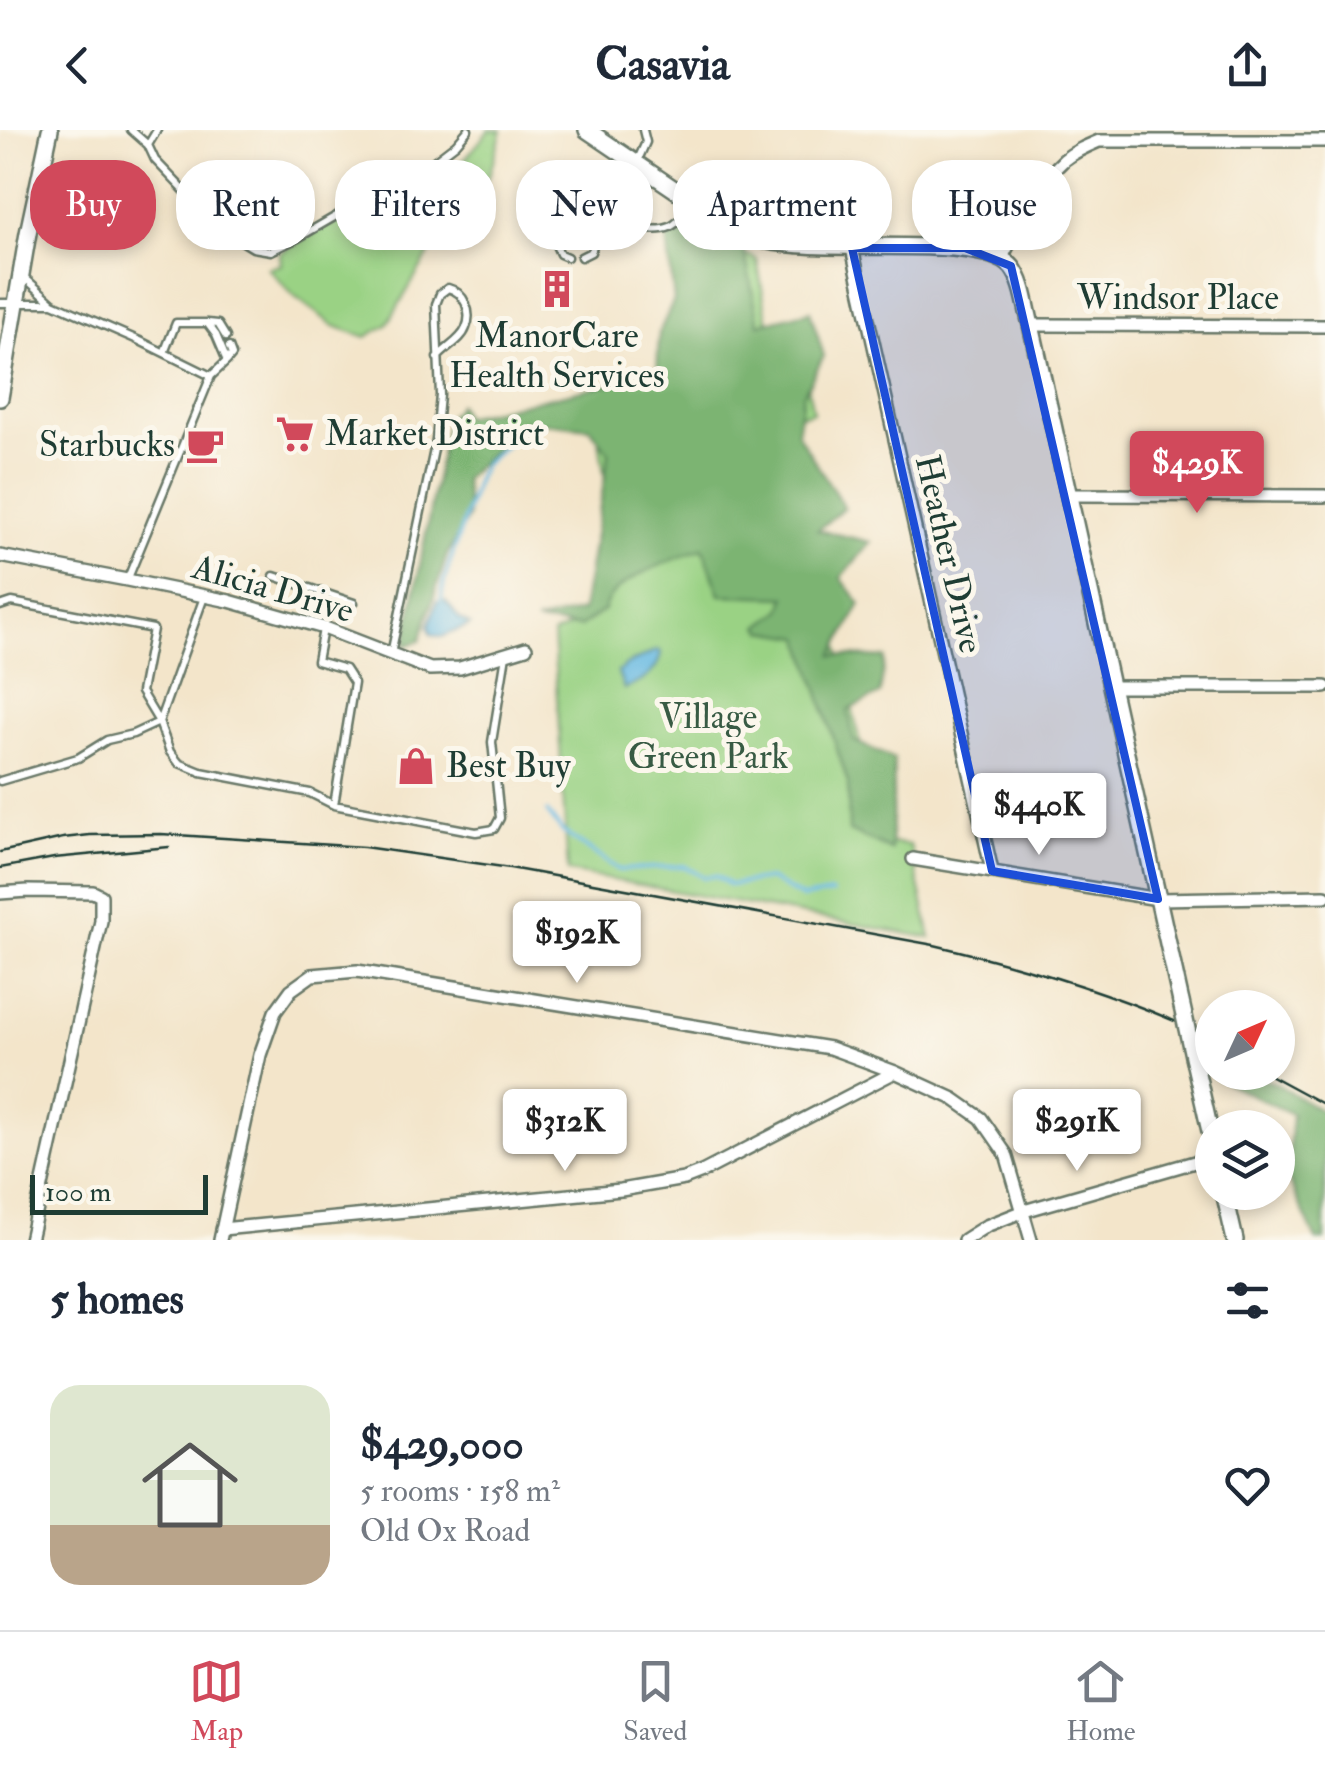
<!DOCTYPE html>
<html lang="en">
<head>
<meta charset="utf-8">
<style>
	body { margin:0; font-family:"IM FELL Double Pica",serif; background:#f2f2f3; color:#1f2937; height:100vh; display:flex; flex-direction:column; font-size:38px; white-space:nowrap }
	* { box-sizing:border-box; margin:0 }
	p { font-size:32px; color:#747a83 }
	.icon { flex:none; width:55px; height:55px; fill:none; stroke:currentColor; stroke-width:2; stroke-linecap:round; stroke-linejoin:round }
	.map { position:relative; height:1110px; overflow:hidden }
	.side { display:flex; flex-direction:column; background:#fff; flex:1 }
	.side>* { flex:none }
	.top-card { position:absolute; left:30px; top:30px; width:1265px; height:90px; display:flex; gap:20px }
	.needle { width:65px; rotate:46deg }
	.buttons { position:absolute; left:1195px; top:860px; display:grid; gap:20px }
	.buttons a { display:grid; place-items:center; width:100px; height:100px; border-radius:50%; background:#fff; box-shadow:0 5px 15px #0003; font-size:50px }
	.scale { position:absolute; left:30px; bottom:25px; width:178px; box-sizing:border-box; padding-left:10px; border:5px solid #1f3d34; border-top:0; font-size:28px; line-height:35px; white-space:nowrap; color:#1f3d34; -webkit-text-stroke:8px #fbf7ec; paint-order:stroke }
	.price { position:absolute; translate:-50% -85px; padding:0 22px; border-radius:10px; background:#fff; color:#222; font-size:32px; line-height:65px; filter:drop-shadow(0 2px 5px #0008) }
	.price::after { content:''; position:absolute; left:50%; top:60px; width:30px; height:22px; margin-left:-15px; background:inherit; clip-path:polygon(0 0,100% 0,50% 100%) }
	.price.active { background:#d1495b; color:#fff }
	ul { padding:0; list-style:none }
	li { display:flex; align-items:center; gap:30px; height:250px; padding:0 50px }
	li+li { border-top:2px solid #e0e1e3 }
	li span { display:grid; place-items:center; flex:none; width:280px; height:200px; border-radius:30px; color:#555 }
	li>.icon { margin-inline-start:auto }
	span .icon { width:120px; height:120px; fill:#fffc; stroke-width:1 }
	li b { font-size:42px }
	h2 { display:flex; justify-content:space-between; align-items:center; height:120px; padding:0 50px; font-size:42px }
	.chip { padding:0 35px; border-radius:40px; background:#fff; box-shadow:0 5px 15px #0003; font-size:35px; line-height:90px }
	.chip.active { background:#d1495b; color:#fff }
	header { display:flex; justify-content:space-between; align-items:center; height:130px; padding:0 50px; background:#fff; font-size:45px; font-weight:700 }
	.tabs { display:flex; justify-content:space-around; align-items:center; height:140px; border-top:2px solid #e0e1e3; background:#fff; font-size:28px; color:#747a83 }
	.tabs a { display:grid; justify-items:center; gap:5px }
	.tabs .active { color:#d1495b }
	.map>svg:first-child { display:block }
	.green { fill:#9ad284; stroke:#5c885c; stroke-width:2.5 }
	.forest { fill:#7bb472; stroke:#4d7853; stroke-width:2.5 }
	.water { fill:#67bae2; stroke:#437c8b; stroke-width:2.5 }
	.lines { fill:none; stroke-linecap:round; stroke-linejoin:round }
	.stream { stroke:#67bae2; stroke-width:4 }
	.service-casing { stroke:#697868; stroke-width:11 }
	.minor-casing { stroke:#697868; stroke-width:16 }
	.tertiary-casing { stroke:#697868; stroke-width:20 }
	.service { stroke:#fff; stroke-width:6 }
	.minor { stroke:#fff; stroke-width:11 }
	.tertiary { stroke:#fff; stroke-width:15 }
	.tram { stroke:#1f3d34; stroke-width:2.5 }
	.tertiary-bridge-casing { stroke:#697868; stroke-width:20; stroke-linecap:butt }
	.tertiary-bridge { stroke:#fff; stroke-width:15 }
	.marked { fill:#1d4ed8; fill-opacity:0.2; stroke:#1d4ed8; stroke-width:8; stroke-linejoin:round }
	.labels { text-anchor:middle; dominant-baseline:central; stroke-width:10; stroke-linejoin:round; paint-order:stroke }
	.street-label { font-size:35px; fill:#1f3d34; stroke:#fbf7ec }
	.poi-label { font-size:35px; fill:#1f3d34; stroke:#fbf7ec; text-anchor:start }
	.park-label { font-size:35px; fill:#385b44; stroke:#fbf7ec }
</style>
</head>
<body>
<header><svg class="icon" aria-label="back" viewBox="0 0 24 24"><path d="M15 5l-7 7 7 7"/></svg>Casavia<svg class="icon" aria-label="share" viewBox="0 0 24 24"><path d="M12 15V3M7 8l5-5 5 5M5 13v7h14v-7"/></svg></header>
<div class="map">
<svg width="1325" height="1110" viewBox="0 0 1325 1110">
	<rect width="100%" height="100%" fill="#fbf7ec"/>
	<filter id="ink" filterUnits="userSpaceOnUse"><feTurbulence type="fractalNoise" baseFrequency=".01" numOctaves="2"/><feDisplacementMap in="SourceGraphic" scale="20" xChannelSelector="R" yChannelSelector="G"/><feConvolveMatrix kernelMatrix="1 2 1 2 8 2 1 2 1" color-interpolation-filters="sRGB"/></filter>
	<filter id="wash" filterUnits="userSpaceOnUse"><feTurbulence type="fractalNoise" baseFrequency=".0048" numOctaves="4" result="noise"/><feDisplacementMap in="SourceGraphic" scale="40" xChannelSelector="R" yChannelSelector="G"/><feGaussianBlur stdDeviation="2.25" result="paint"/><feColorMatrix in="noise" values="0 0 0 0 0 0 0 0 0 0 0 0 0 0 0 0 0 1.4 0 .05"/><feComposite in="paint" operator="in"/></filter>
	<g filter="url(#wash)">
		<rect width="100%" height="100%" fill="#f3e5ca"/>
		<!-- green -->
		<path class="green" d="M 489,0 L 502,0 L 489,46 L 429,124 L 387,195 L 366,207 L 334,196 L 294,166 L 268,138 L 281,135 L 280,123 C 304,108 328,92 355,82 C 376,75 401,72 422,63 C 450,49 470,24 489,0 Z
			M 695,101 L 757,129 L 777,246 L 804,239 L 813,282 L 786,289 L 883,712 L 910,715 L 931,808 L 568,742 L 553,504 L 592,488 L 619,445 L 596,289 L 684,272 Z"/>
		<!-- forest -->
		<path class="forest" d="M 697,93 L 744,120 L 759,194 L 810,181 L 824,226 L 803,265 L 797,303 L 844,377 L 818,400 L 871,412 L 841,448 L 861,474 L 833,525 L 885,528 L 880,564 L 848,580 L 854,611 L 894,629 L 891,720 L 849,701 L 848,653 L 801,507 L 764,501 L 760,496 L 782,480 L 786,467 L 720,465 L 703,418 C 677,429 608,450 604,480 L 580,497 L 535,492 L 582,481 L 609,323 L 590,298 L 525,291 L 464,349 L 468,387 L 447,425 L 420,511 L 405,516 L 447,289 L 458,275 L 464,287 L 657,243 L 659,203 L 674,170 L 667,109 Z
			M 1215,943 L 1251,943 L 1277,954 L 1325,983 L 1325,1110 L 1316,1110 L 1287,1047 L 1292,984 L 1216,948 Z"/>
		<!-- water -->
		<path class="water" d="M 437,471 L 446,471 L 459,488 L 470,495 L 442,507 L 431,504 L 429,496 Z
			M 658,520 L 661,522 C 659,542 642,552 624,559 L 618,542 L 628,534 Z"/>
		<g class="lines">
			<!-- stream -->
			<path class="stream" d="M 441,471 L 444,451 L 478,346 L 484,334 L 518,305
				M 547,682 L 562,701 L 619,740 L 684,736 L 704,747 L 716,746 L 730,755 L 769,749 L 802,768 L 832,763"/>
		</g>
	</g>
	<g filter="url(#ink)">
		<g class="lines">
			<!-- service casing -->
			<g class="service-casing">
				<path id="service" d="M 131,0 L 148,15 L 155,30 L 220,98 L 253,118 L 271,121 L 298,108 L 390,55 L 413,47 L 456,14 L 468,0
					M 148,15 L 157,0
					M 637,32 L 646,12 L 643,0
					M 589,91 C 614,88 649,106 670,97 C 680,92 687,82 694,74
					M 567,127 L 560,124 L 553,109 L 558,93 L 573,86 L 589,91 L 596,106 L 591,122 L 581,127
					M 24,147 L 53,173 L 140,211 L 211,246 L 128,448
					M 0,173 L 53,173
					M 208,193 L 218,194 L 226,207
					M 164,223 L 176,193 L 207,193 L 216,205 L 227,231 L 211,246
					M 227,231 L 232,225 L 229,217
					M 274,446 L 354,473
					M 204,467 L 159,592 L 170,622 L 179,633 L 201,642 L 310,663 L 334,675
					M 0,476 L 12,472 L 153,499 L 141,562 L 159,592 L 133,604 L 107,610 L 78,628 L 0,651
					M 323,499 L 317,531 L 345,539 L 354,553 L 334,675 L 476,702 L 494,699 L 500,688 L 492,612 L 506,525
					M 391,524 L 436,310 L 440,265 L 436,174 L 440,164 L 448,158 C 464,162 473,182 466,198 C 462,210 445,218 437,228"/>
			</g>
			<!-- minor casing -->
			<g class="minor-casing">
				<path id="minor" d="M 852,118 L 992,741
					M 1001,129 C 1019,97 1036,55 1064,30 C 1075,21 1087,16 1099,11 L 1325,11
					M 1031,195 L 1325,196
					M 1069,365 L 1325,366
					M 0,426 L 127,450 L 229,471 L 324,498 L 430,539 L 460,538 L 526,518
					M 1111,557 L 1325,557
					M 913,729 L 1158,769 L 1325,766
					M 0,763 L 28,761 L 93,762 L 101,766 L 101,791 L 30,1110
					M 222,1099 L 621,1060 L 684,1049 L 702,1042 L 895,942
					M 220,1110 L 260,925 L 275,882 L 291,860 L 312,845 L 357,841 L 830,918 L 895,942 L 954,969 L 981,988 L 1006,1024 L 1031,1110
					M 964,1110 L 986,1096 L 1024,1081 L 1212,1027"/>
			</g>
			<!-- tertiary casing -->
			<g class="tertiary-casing">
				<path id="tertiary" d="M 587,0 C 621,23 655,46 689,69 C 706,80 722,95 740,103 C 803,132 978,98 1012,137 C 1024,152 1026,177 1031,195 L 1181,872
					M 0,268 L 28,103 L 50,0
					M 1193,926 L 1212,1010
					M 1224,1062 L 1235,1110"/>
			</g>
			<!-- service -->
			<use href="#service" class="service"/>
			<!-- minor -->
			<use href="#minor" class="minor"/>
			<!-- tertiary -->
			<use href="#tertiary" class="tertiary"/>
			<!-- tram -->
			<path class="tram" d="M 0,722 L 63,708 L 90,705 L 161,704 L 364,717 L 510,738 L 934,815 C 1029,837 1124,866 1212,908
				M 0,738 L 54,728 L 169,717
				M 1264,942 L 1325,975"/>
			<!-- tertiary-bridge casing -->
			<g class="tertiary-bridge-casing">
				<path id="tertiary-bridge" d="M 1181,872 L 1193,926"/>
			</g>
			<!-- tertiary-bridge -->
			<use href="#tertiary-bridge" class="tertiary-bridge"/>
		</g>
	</g>
	<!-- marked area -->
	<path class="marked" d="M 852,118 L 965,118 L 1011,136 L 1158,769 L 992,741 Z"/>
	<!-- icons -->
	<defs>
		<g id="building-bare" transform="scale(3)"><path d="M-4-6H4V6H1V3H-1V6H-4ZM-2.5-4.3h1.7v1.8h-1.7ZM.8-4.3h1.7v1.8H.8ZM-2.5-1h1.7V.8h-1.7ZM.8-1h1.7V.8H.8Z" fill="#d1495b" stroke="#fbf7ec" stroke-width="2.5" paint-order="stroke"/></g>
		<g id="supermarket-bare" transform="scale(3)"><path d="M-6-5.5h2.5l.6 2H6L4.5 2H-2.5L-4.4-4H-6ZM-1.5 3.2a1.3 1.3 0 1 0 .1 0ZM3 3.2a1.3 1.3 0 1 0 .1 0Z" fill="#d1495b" stroke="#fbf7ec" stroke-width="2.5" paint-order="stroke"/></g>
		<g id="cafe-bare" transform="scale(3)"><path d="M-5.5-4.5H6V0H3Q3 3.5 0 3.5H-2.5Q-5.5 3.5-5.5 0ZM3-3.2v2h1.7v-2ZM-6 4.5H4V6H-6Z" fill="#d1495b" stroke="#fbf7ec" stroke-width="2.5" paint-order="stroke"/></g>
		<g id="shop-bare" transform="scale(3)"><path d="M-5-2.5h2.3a2.7 3.5 0 0 1 5.4 0H5L5.5 6h-11ZM-1.5-2.5h3a1.5 2.3 0 0 0-3 0Z" fill="#d1495b" stroke="#fbf7ec" stroke-width="2.5" paint-order="stroke"/></g>
	</defs>
	<g fill-rule="evenodd">
		<use href="#building-bare" x="557" y="159"/>
		<use href="#supermarket-bare" x="295" y="304"/>
		<use href="#cafe-bare" x="205" y="315"/>
		<use href="#shop-bare" x="416" y="636"/>
	</g>
	<g class="labels">
		<!-- street labels -->
		<g class="street-label">
			<text x="1178" y="168">Windsor Place</text>
			<text transform="translate(949 424) rotate(77)">Heather Drive</text>
			<text transform="translate(273 459) rotate(16)">Alicia Drive</text>
		</g>
		<!-- poi labels -->
		<g class="poi-label">
			<text x="557" y="206" text-anchor="middle">ManorCare<tspan x="557" dy="40">Health Services</tspan></text>
			<text x="325" y="304">Market District</text>
			<text x="175" y="315" text-anchor="end">Starbucks</text>
			<text x="446" y="636">Best Buy</text>
		</g>
		<!-- park labels -->
		<g class="park-label">
			<text x="708" y="587">Village<tspan x="708" dy="40">Green Park</tspan></text>
		</g>
	</g>
</svg>
<div class="buttons">
<a><svg class="needle" viewBox="-14 -14 28 28"><path d="M0-13l5 13h-10z" fill="#e53935"/><path d="M0 13l5-13h-10z" fill="#747a83"/></svg></a>
<a><svg class="icon" aria-label="layers" viewBox="0 0 24 24"><path d="M12 4l9 5-9 5-9-5zM3 14l9 5 9-5"/></svg></a>
</div>
<div class="scale">100 m</div>
<b class="price active" style="left:1197px;top:386px">$429K</b>
<b class="price" style="left:1039px;top:728px">$440K</b>
<b class="price" style="left:577px;top:856px">$192K</b>
<b class="price" style="left:565px;top:1044px">$312K</b>
<b class="price" style="left:1077px;top:1044px">$291K</b>
<div class="top-card">
<a class="chip active">Buy</a>
<a class="chip">Rent</a>
<a class="chip">Filters</a>
<a class="chip">New</a>
<a class="chip">Apartment</a>
<a class="chip">House</a>
</div>
</div>
<section class="side">
<h2>5 homes<svg class="icon" aria-label="filters" viewBox="0 0 24 24"><path d="M4 7h16M4 17h16"/><circle cx="9" cy="7" r="2"/><circle cx="15" cy="17" r="2"/></svg></h2>
<ul>
<li><span style="background:linear-gradient(#dfe7d0 70%,#b9a48a 0)"><svg class="icon" aria-label="home" viewBox="0 0 24 24"><path d="M3 11l9-7 9 7M6 9v11h12V9"/></svg></span><div><b>$429,000</b><p>5 rooms · 158 m²</p><p>Old Ox Road</p></div><svg class="icon" aria-label="heart" viewBox="0 0 24 24"><path d="M12 20l-8-8c-3-5 5-10 8-4 3-6 11-1 8 4z"/></svg></li>
</ul>
</section>
<nav class="tabs">
<a class="active"><svg class="icon" aria-label="map" viewBox="0 0 24 24"><path d="M3 6l6-2 6 2 6-2v14l-6 2-6-2-6 2zM9 4v14M15 6v14"/></svg>Map</a>
<a><svg class="icon" aria-label="saved" viewBox="0 0 24 24"><path d="M7 4h10v16l-5-4-5 4z"/></svg>Saved</a>
<a><svg class="icon" aria-label="home" viewBox="0 0 24 24"><path d="M3 11l9-7 9 7M6 9v11h12V9"/></svg>Home</a>
</nav>
</body>
</html>
